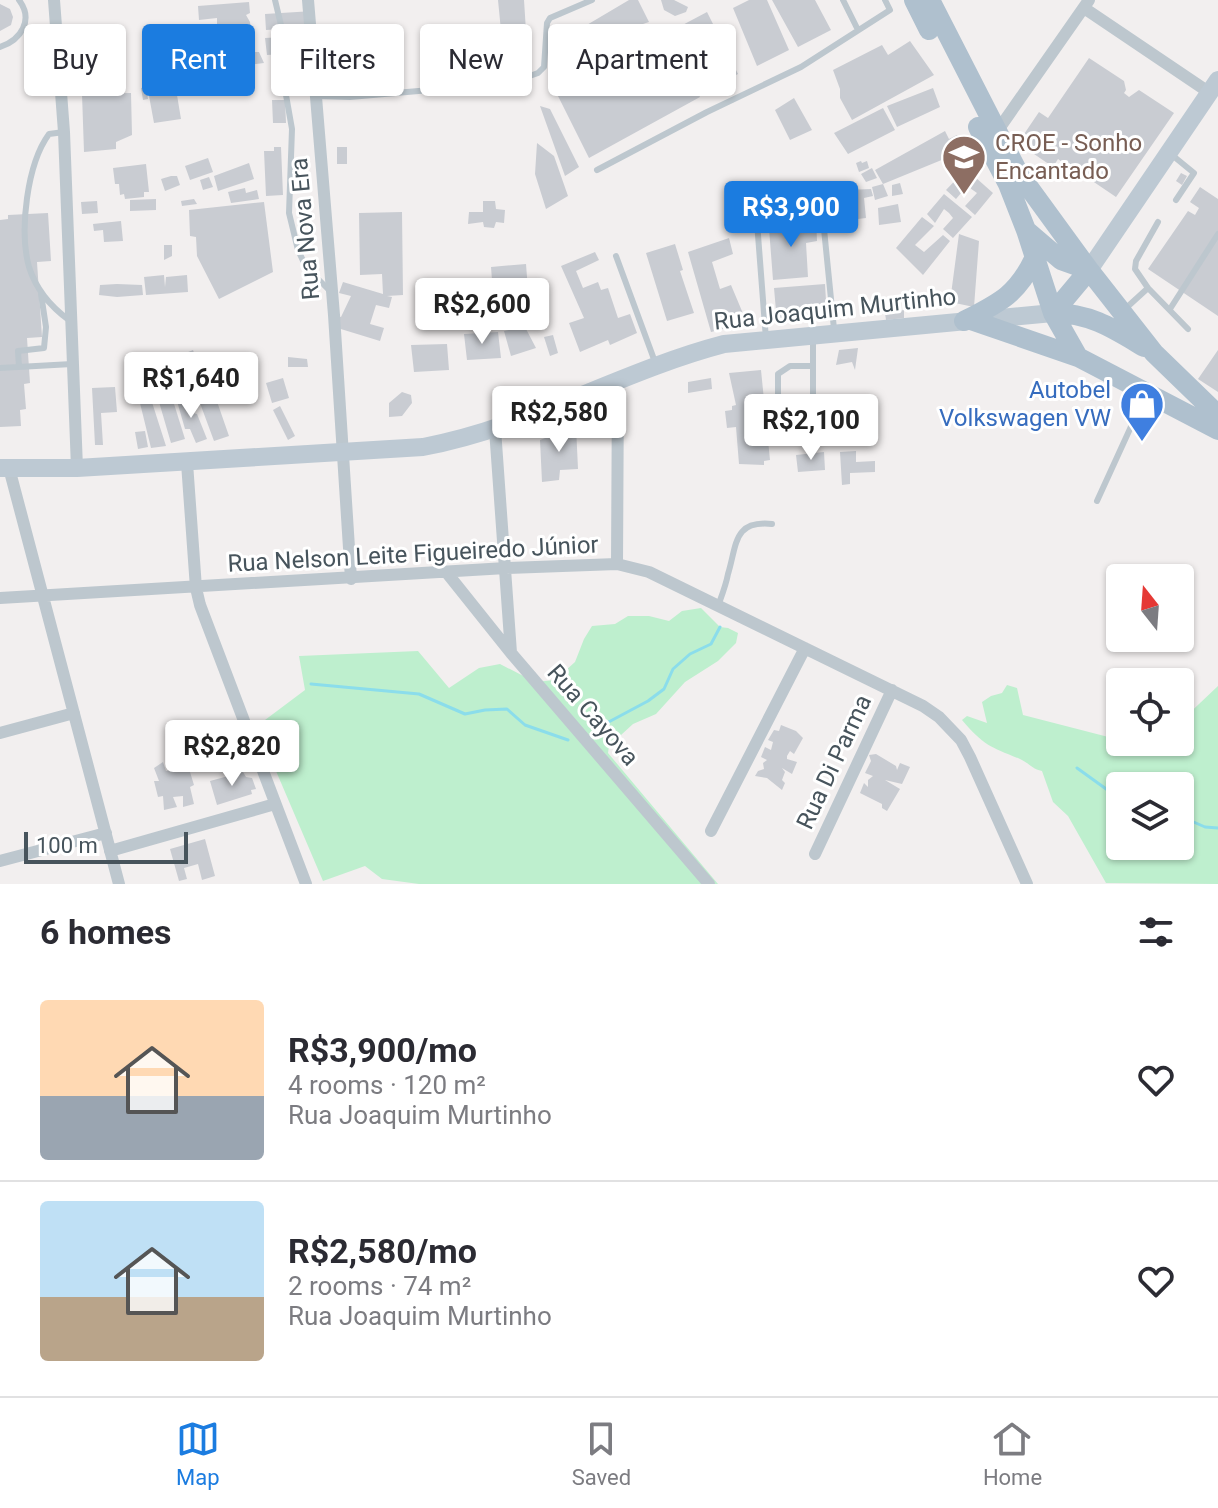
<!DOCTYPE html>
<html lang="en">
<head>
<meta charset="utf-8">
<style>
	body { margin:0; font-family:Roboto,sans-serif; background:#f2f2f3; color:#2b2b33; height:100vh; display:flex; flex-direction:column; font-size:30px; white-space:nowrap }
	* { box-sizing:border-box; margin:0 }
	p { font-size:26px; color:#7c7c81 }
	.icon { flex:none; width:44px; height:44px; fill:none; stroke:currentColor; stroke-width:2; stroke-linecap:round; stroke-linejoin:round }
	.map { position:relative; height:884px; overflow:hidden }
	.sheet { display:flex; flex-direction:column; background:#fff; flex:1 }
	.sheet>* { flex:none }
	.hud { position:absolute; left:24px; top:24px; width:800px; height:72px; display:flex; gap:16px }
	.needle { width:52px; rotate:343deg }
	.controls { position:absolute; left:1106px; top:564px; display:grid; gap:16px }
	.controls a { display:grid; place-items:center; width:88px; height:88px; border-radius:8px; background:#fff; box-shadow:0 2px 6px #0004; font-size:40px }
	.scale { position:absolute; left:24px; bottom:20px; width:164px; box-sizing:border-box; padding-left:8px; border:4px solid #47545c; border-top:0; font-size:22px; line-height:28px; white-space:nowrap; color:#47545c; -webkit-text-stroke:6px #fff; paint-order:stroke }
	.price { position:absolute; translate:-50% -68px; padding:0 18px; border-radius:8px; background:#fff; color:#222; font-size:26px; line-height:52px; filter:drop-shadow(0 2px 4px #0008) }
	.price::after { content:''; position:absolute; left:50%; top:48px; width:24px; height:18px; margin-left:-12px; background:inherit; clip-path:polygon(0 0,100% 0,50% 100%) }
	.price.on { background:#1b7ce0; color:#fff }
	ul { padding:0; list-style:none }
	li { display:flex; align-items:center; gap:24px; height:200px; padding:0 40px }
	li+li { border-top:2px solid #e1e1e2 }
	li span { display:grid; place-items:center; flex:none; width:224px; height:160px; border-radius:8px; color:#555 }
	li>.icon { margin-inline-start:auto }
	span .icon { width:96px; height:96px; fill:#fffc; stroke-width:1 }
	li b { font-size:34px }
	h2 { display:flex; justify-content:space-between; align-items:center; height:96px; padding:0 40px; font-size:34px }
	.pill { padding:0 28px; border-radius:8px; background:#fff; box-shadow:0 2px 6px #0004; font-size:28px; line-height:72px }
	.pill.on { background:#1b7ce0; color:#fff }
	.menu { display:flex; justify-content:space-around; align-items:center; height:112px; border-top:2px solid #e1e1e2; background:#fff; font-size:22px; color:#7c7c81 }
	.menu a { display:grid; justify-items:center; gap:4px }
	.menu .on { color:#1b7ce0 }
	.map>svg:first-child { display:block }
	.green { fill:#beefce; fill-rule:evenodd }
	.lines { fill:none; stroke-linecap:round; stroke-linejoin:round }
	.stream { stroke:#8bddeb; stroke-width:3 }
	.building { fill:#c9ccd2 }
	.lane { stroke:#bdc7ce; stroke-width:6 }
	.street { stroke:#bdc7ce; stroke-width:12 }
	.secondary { stroke:#bdc9d3; stroke-width:18 }
	.primary { stroke:#afc0ce; stroke-width:20 }
	.labels { text-anchor:middle; dominant-baseline:central; stroke-width:6; stroke-linejoin:round; paint-order:stroke }
	.education-label { font-size:24px; fill:#785e54; stroke:#fff; text-anchor:start }
	.street-label { font-size:24px; fill:#47545c; stroke:#fff }
	.shop-label { font-size:24px; fill:#366cbe; stroke:#fff; text-anchor:end }
</style>
</head>
<body>
<div class="map">
<svg width="1218" height="884" viewBox="0 0 1218 884">
	<rect width="100%" height="100%" fill="#f2efef"/>
	<!-- green -->
	<path class="green" d="M 701,608 L 720,627 L 728,628 L 738,633 L 736,643 L 718,661 L 685,682 L 656,714 L 633,724 L 609,746 L 608,753 L 718,884 L 419,884 L 382,879 L 365,866 L 323,881 L 276,771 L 261,723 L 305,690 L 299,656 L 418,651 L 449,688 L 479,668 L 500,664 L 535,682 L 555,680 L 575,662 L 584,639 L 592,626 L 615,624 L 628,616 L 649,616 L 669,621 L 682,611 Z
		M 1007,685 L 1017,688 L 1023,715 L 1120,740 L 1120,742 L 1145,742 L 1164,753 L 1170,742 L 1180,742 L 1180,722 L 1218,686 L 1218,884 L 1106,883 L 1068,816 L 1053,802 L 1042,771 C 1032,769 1029,763 1020,759 C 991,747 984,746 962,720 L 967,716 L 987,723 L 982,702 L 991,696 L 1002,693 ZM 1120,786 L 1180,786 L 1180,846 L 1120,846 Z"/>
	<g class="lines">
		<!-- stream -->
		<path class="stream" d="M 311,684 L 419,694 L 465,714 L 485,710 L 507,709 L 525,725 L 568,740
			M 603,725 L 648,701 L 664,689 L 673,669 L 690,654 L 711,644 L 720,627
			M 1077,768 L 1120,799
			M 1180,816 L 1205,827 L 1218,828"/>
	</g>
	<!-- building -->
	<path class="building" d="M 498,0 L 524,0 L 529,78 L 506,82 Z
		M 629,0 L 638,0 L 649,22 L 643,24 L 644,29 L 595,57 L 592,52 L 588,53 L 581,39 L 584,36 L 580,29 Z
		M 661,0 L 674,0 L 688,7 L 686,12 L 675,16 L 664,10 Z
		M 749,0 L 767,0 L 789,50 L 757,66 L 733,8 Z
		M 772,0 L 815,0 L 831,30 L 798,47 Z
		M 249,2 L 250,13 L 246,15 L 250,22 L 251,35 L 202,39 L 202,28 L 217,26 L 217,18 L 199,20 L 198,6 Z
		M 0,4 L 10,9 L 13,17 L 11,25 L 0,31 Z
		M 313,11 L 316,52 L 267,55 L 265,38 L 283,37 L 282,29 L 266,30 L 265,14 Z
		M 707,12 L 738,74 L 706,90 L 675,29 Z
		M 663,24 L 700,97 L 589,158 L 553,86 Z
		M 910,41 L 934,75 L 852,120 L 840,98 L 840,89 L 833,70 L 882,45 L 888,55 Z
		M 246,52 L 247,61 L 252,62 L 252,52 L 259,52 L 264,63 L 231,67 L 233,54 Z
		M 1089,58 L 1124,81 L 1126,90 L 1124,93 L 1129,97 L 1139,90 L 1174,113 L 1116,197 L 1082,174 L 1080,168 L 1073,164 L 1067,166 L 1058,159 L 1053,167 L 1018,143 L 1039,112 L 1048,118 Z
		M 369,65 L 373,92 L 357,94 L 353,68 Z
		M 254,70 L 255,87 L 240,89 L 238,71 Z
		M 189,78 L 191,93 L 177,95 L 181,119 L 154,123 L 147,85 Z
		M 146,87 L 148,99 L 143,100 L 141,88 Z
		M 933,88 L 940,107 L 897,127 L 887,106 Z
		M 131,93 L 132,135 L 116,142 L 116,149 L 84,152 L 82,94 Z
		M 794,98 L 812,130 L 790,140 L 775,110 Z
		M 272,100 L 285,100 L 286,123 L 273,123 Z
		M 540,106 L 550,109 L 579,167 L 565,176 Z
		M 883,108 L 895,130 L 848,154 L 834,133 Z
		M 945,131 L 949,139 L 957,135 L 966,150 L 883,184 L 875,170 Z
		M 537,143 L 554,156 L 568,196 L 546,209 L 535,174 Z
		M 274,147 L 281,147 L 283,195 L 266,196 L 264,151 L 274,151 Z
		M 337,147 L 347,147 L 347,164 L 337,164 Z
		M 208,158 L 213,172 L 190,180 L 185,166 Z
		M 861,161 L 862,163 L 867,161 L 869,168 L 859,172 L 856,163 Z
		M 249,163 L 254,179 L 218,191 L 214,176 Z
		M 146,164 L 149,192 L 144,192 L 144,197 L 125,199 L 124,194 L 120,195 L 119,184 L 115,184 L 113,168 Z
		M 872,168 L 877,178 L 866,182 L 861,174 Z
		M 966,169 L 993,193 L 975,215 L 965,206 L 977,193 L 967,186 L 956,199 L 946,190 Z
		M 1181,173 L 1187,176 L 1182,185 L 1176,181 Z
		M 171,176 L 177,176 L 180,185 L 165,191 L 161,179 Z
		M 209,177 L 213,187 L 203,190 L 200,180 Z
		M 900,183 L 903,194 L 892,196 L 892,185 Z
		M 883,184 L 888,196 L 875,200 L 872,187 Z
		M 1200,187 L 1218,199 L 1218,316 L 1148,269 L 1188,211 L 1195,215 L 1199,208 L 1190,202 Z
		M 245,188 L 246,193 L 257,190 L 259,199 L 231,203 L 228,192 Z
		M 871,189 L 873,196 L 864,198 L 866,218 L 849,220 L 847,190 Z
		M 944,194 L 972,217 L 953,238 L 943,229 L 953,218 L 949,213 L 944,209 L 935,223 L 927,214 Z
		M 156,199 L 156,210 L 130,211 L 130,200 Z
		M 194,199 L 197,204 L 182,206 L 181,201 Z
		M 97,201 L 98,213 L 82,214 L 81,202 Z
		M 483,201 L 495,201 L 496,209 L 505,210 L 504,223 L 496,222 L 494,228 L 484,227 L 483,222 L 468,224 L 469,212 L 483,212 Z
		M 264,202 L 273,272 L 219,299 L 197,256 L 196,237 L 190,236 L 189,210 Z
		M 898,204 L 901,222 L 879,225 L 878,208 Z
		M 402,212 L 403,295 L 387,296 L 392,297 L 389,308 L 376,305 L 370,324 L 384,328 L 380,341 L 331,326 L 334,315 L 341,317 L 351,296 L 339,293 L 343,282 L 383,294 L 382,274 L 360,275 L 359,213 Z
		M 48,213 L 51,261 L 37,262 L 42,337 L 27,338 L 30,383 L 24,384 L 26,409 L 20,410 L 21,426 L 0,427 L 0,220 L 8,219 L 8,215 Z
		M 922,217 L 934,226 L 915,245 L 924,252 L 943,235 L 950,241 L 923,275 L 896,248 Z
		M 816,218 L 817,241 L 806,243 L 808,277 L 773,280 L 769,228 Z
		M 121,221 L 123,241 L 104,242 L 103,230 L 94,231 L 93,224 Z
		M 959,234 L 979,241 L 974,307 L 950,302 Z
		M 729,238 L 733,254 L 712,262 L 720,289 L 731,285 L 747,323 L 711,332 L 688,252 Z
		M 675,244 L 683,270 L 680,271 L 694,313 L 667,321 L 646,253 Z
		M 164,245 L 172,245 L 172,256 L 164,260 Z
		M 595,252 L 599,260 L 576,271 L 583,288 L 598,282 L 601,290 L 608,288 L 618,318 L 630,314 L 637,333 L 610,345 L 608,340 L 580,352 L 569,323 L 584,318 L 561,266 Z
		M 526,264 L 528,290 L 493,293 L 491,267 Z
		M 164,275 L 165,287 L 166,277 L 187,275 L 188,292 L 146,295 L 144,277 Z
		M 117,284 L 142,285 L 143,295 L 117,297 L 99,295 L 100,285 Z
		M 825,284 L 827,318 L 777,322 L 774,288 Z
		M 904,310 L 904,318 L 886,320 L 885,313 Z
		M 525,327 L 536,348 L 511,356 L 504,331 Z
		M 498,332 L 501,358 L 467,360 L 464,334 Z
		M 553,335 L 558,353 L 550,356 L 544,337 Z
		M 447,344 L 449,370 L 414,372 L 411,345 Z
		M 858,348 L 855,370 L 852,362 L 836,365 L 839,350 Z
		M 193,350 L 201,373 L 188,377 L 181,355 Z
		M 1218,350 L 1218,392 L 1198,379 Z
		M 288,357 L 307,359 L 308,367 L 288,367 Z
		M 164,363 L 171,389 L 157,393 L 149,367 Z
		M 761,370 L 770,460 L 764,461 L 764,465 L 739,464 L 736,427 L 727,428 L 725,411 L 732,410 L 732,406 L 736,405 L 729,373 Z
		M 146,372 L 149,392 L 136,394 L 133,375 Z
		M 283,378 L 289,398 L 272,403 L 266,383 Z
		M 711,378 L 712,389 L 688,393 L 688,382 Z
		M 115,387 L 117,412 L 101,413 L 103,445 L 95,445 L 92,388 Z
		M 187,387 L 190,396 L 179,399 L 176,391 Z
		M 213,390 L 229,436 L 214,441 L 197,395 Z
		M 170,391 L 185,439 L 171,443 L 157,395 Z
		M 402,392 L 411,395 L 412,403 L 402,416 L 389,417 L 389,403 Z
		M 150,396 L 166,446 L 151,448 L 139,399 Z
		M 189,398 L 193,413 L 197,414 L 207,439 L 196,443 L 190,429 L 185,429 L 177,401 Z
		M 280,406 L 295,436 L 288,440 L 273,410 Z
		M 602,408 L 609,412 L 610,433 L 592,436 L 591,411 Z
		M 576,426 L 578,469 L 560,470 L 559,480 L 542,482 L 540,440 Z
		M 145,431 L 148,447 L 138,449 L 135,432 Z
		M 856,451 L 856,462 L 875,461 L 875,472 L 850,473 L 850,484 L 842,485 L 840,452 Z
		M 824,452 L 825,470 L 798,472 L 796,455 Z
		M 781,725 L 796,731 L 803,738 L 794,754 L 790,751 L 787,756 L 787,759 L 797,762 L 792,774 L 782,768 L 785,772 L 782,780 L 785,783 L 782,790 L 767,778 L 755,776 L 758,771 L 764,769 L 763,763 L 767,760 L 761,757 L 765,747 L 771,750 L 773,742 L 768,740 L 774,730 L 779,731 Z
		M 876,754 L 896,766 L 897,770 L 900,763 L 910,767 L 902,784 L 885,780 L 900,789 L 887,811 L 882,808 L 882,804 L 860,793 L 864,783 L 868,787 L 868,780 L 873,776 L 865,773 L 871,761 L 869,755 Z
		M 182,758 L 185,772 L 190,772 L 194,785 L 190,787 L 194,804 L 183,807 L 183,796 L 173,797 L 177,807 L 164,810 L 163,796 L 158,797 L 154,781 L 159,781 L 154,768 L 163,762 L 166,771 L 174,769 L 171,759 Z
		M 243,772 L 246,777 L 252,778 L 256,789 L 251,790 L 252,794 L 217,805 L 210,781 Z
		M 205,839 L 215,876 L 202,880 L 198,864 L 184,868 L 187,879 L 179,881 L 170,849 Z"/>
	<g class="lines">
		<!-- lane -->
		<path class="lane" d="M 275,0 L 286,46 L 283,78 L 292,129 L 289,213 L 298,250 L 306,267 L 331,292
			M 843,0 L 858,30
			M 0,47 C 21,40 34,20 19,0
			M 316,96 L 350,97 L 510,83 L 538,73 L 544,67 L 547,23 L 550,18 L 592,0
			M 64,132 L 49,134 C 27,164 19,231 29,267 C 36,289 51,307 69,320
			M 1172,155 L 1194,173 L 1176,200
			M 597,170 L 707,112 L 801,67 L 890,10 L 885,0
			M 616,256 L 655,362
			M 1148,288 L 1188,329
			M 1125,309 L 1148,288 L 1135,269 L 1136,261 L 1158,222
			M 1170,309 L 1218,234
			M 766,339 L 757,222 L 763,215 L 817,205 L 822,209 L 834,329
			M 19,367 L 18,351 L 44,348 L 46,327 L 41,294
			M 0,368 L 72,364
			M 813,432 L 813,339
			M 778,436 L 778,374 L 790,366 L 813,366
			M 1097,501 L 1145,396
			M 718,606 C 722,595 726,585 728,574 C 737,545 733,520 772,524"/>
		<!-- street -->
		<path class="street" d="M 54,0 L 64,132 L 77,468
			M 308,0 L 334,315 L 351,579
			M 1084,8 L 1210,93
			M 996,133 L 1089,0
			M 495,429 L 511,653
			M 187,463 L 196,588 L 200,605 L 306,884
			M 9,468 L 119,884
			M 617,564 L 618,379
			M 447,573 L 511,653 L 709,884
			M 0,598 L 506,568 L 617,564 L 649,572 L 923,706 L 939,717 L 961,740 L 970,757 L 1027,884
			M 0,733 L 74,713
			M 711,831 L 805,648
			M 110,851 L 275,804
			M 815,854 L 892,690
			M 0,861 L 106,833"/>
		<!-- secondary -->
		<path class="secondary" d="M 1089,270 L 1218,80
			M 0,468 L 77,468 L 423,447 C 527,428 621,371 724,344 L 1053,313"/>
		<!-- primary -->
		<path class="primary" d="M 914,0 L 929,30
			M 930,0 L 1019,174 L 1089,270 L 1154,353 L 1218,415
			M 978,127 L 1008,184 L 1026,230 L 1053,313 L 1078,357
			M 1026,230 L 1061,260 L 1089,270
			M 1053,313 C 1090,313 1114,329 1144,347
			M 1053,313 L 1089,270
			M 971,320 L 1078,357 L 1218,430
			M 964,321 C 999,303 1017,295 1034,259"/>
	</g>
	<!-- icons -->
	<defs>
		<g id="school-pin" transform="scale(2.3)"><path d="M0 17L-7.5 6A9.5 9.5 0 1 1 7.5 6Z" fill="#8d6e63" stroke="#fff"/><path d="M0-5L7-2L0 1L-7-2ZM-4 1L0 2.5L4 1V4Q0 6-4 4Z" fill="#fff"/></g>
		<g id="shop-pin" transform="scale(2.3)"><path d="M0 17L-7.5 6A9.5 9.5 0 1 1 7.5 6Z" fill="#3f7fe0" stroke="#fff"/><path d="M-5-2.5h2.3a2.7 3.5 0 0 1 5.4 0H5L5.5 6h-11ZM-1.5-2.5h3a1.5 2.3 0 0 0-3 0Z" fill="#fff"/></g>
	</defs>
	<g fill-rule="evenodd">
		<use href="#school-pin" x="964" y="157"/>
		<use href="#shop-pin" x="1142" y="404"/>
	</g>
	<g class="labels">
		<!-- education labels -->
		<g class="education-label">
			<text x="995" y="143">CROE - Sonho<tspan x="995" dy="28">Encantado</tspan></text>
		</g>
		<!-- street labels -->
		<g class="street-label">
			<text transform="translate(305 229) rotate(-95)">Rua Nova Era</text>
			<text transform="translate(835 309) rotate(-6)">Rua Joaquim Murtinho</text>
			<text transform="translate(413 554) rotate(-3)">Rua Nelson Leite Figueiredo Júnior</text>
			<text transform="translate(593 715) rotate(49)">Rua Cayova</text>
			<text transform="translate(834 762) rotate(-65)">Rua Di Parma</text>
		</g>
		<!-- shop labels -->
		<g class="shop-label">
			<text x="1111" y="390">Autobel<tspan x="1111" dy="28">Volkswagen VW</tspan></text>
		</g>
	</g>
</svg>
<div class="controls">
<a><svg class="needle" viewBox="-14 -14 28 28"><path d="M0-13l5 13h-10z" fill="#e53935"/><path d="M0 13l5-13h-10z" fill="#7c7c81"/></svg></a>
<a><svg class="icon" aria-label="locate" viewBox="0 0 24 24"><circle cx="12" cy="12" r="6"/><path d="M12 2v4M12 18v4M2 12h4M18 12h4"/></svg></a>
<a><svg class="icon" aria-label="layers" viewBox="0 0 24 24"><path d="M12 4l9 5-9 5-9-5zM3 14l9 5 9-5"/></svg></a>
</div>
<div class="scale">100 m</div>
<b class="price on" style="left:791px;top:249px">R$3,900</b>
<b class="price" style="left:482px;top:346px">R$2,600</b>
<b class="price" style="left:191px;top:420px">R$1,640</b>
<b class="price" style="left:559px;top:454px">R$2,580</b>
<b class="price" style="left:811px;top:462px">R$2,100</b>
<b class="price" style="left:232px;top:788px">R$2,820</b>
<div class="hud">
<a class="pill">Buy</a>
<a class="pill on">Rent</a>
<a class="pill">Filters</a>
<a class="pill">New</a>
<a class="pill">Apartment</a>
</div>
</div>
<section class="sheet">
<h2>6 homes<svg class="icon" aria-label="filters" viewBox="0 0 24 24"><path d="M4 7h16M4 17h16"/><circle cx="9" cy="7" r="2"/><circle cx="15" cy="17" r="2"/></svg></h2>
<ul>
<li><span style="background:linear-gradient(#ffd9b3 60%,#9aa5b1 0)"><svg class="icon" aria-label="home" viewBox="0 0 24 24"><path d="M3 11l9-7 9 7M6 9v11h12V9"/></svg></span><div><b>R$3,900/mo</b><p>4 rooms · 120 m²</p><p>Rua Joaquim Murtinho</p></div><svg class="icon" aria-label="heart" viewBox="0 0 24 24"><path d="M12 20l-8-8c-3-5 5-10 8-4 3-6 11-1 8 4z"/></svg></li>
<li><span style="background:linear-gradient(#bfe0f5 60%,#b9a48a 0)"><svg class="icon" aria-label="home" viewBox="0 0 24 24"><path d="M3 11l9-7 9 7M6 9v11h12V9"/></svg></span><div><b>R$2,580/mo</b><p>2 rooms · 74 m²</p><p>Rua Joaquim Murtinho</p></div><svg class="icon" aria-label="heart" viewBox="0 0 24 24"><path d="M12 20l-8-8c-3-5 5-10 8-4 3-6 11-1 8 4z"/></svg></li>
</ul>
</section>
<nav class="menu">
<a class="on"><svg class="icon" aria-label="map" viewBox="0 0 24 24"><path d="M3 6l6-2 6 2 6-2v14l-6 2-6-2-6 2zM9 4v14M15 6v14"/></svg>Map</a>
<a><svg class="icon" aria-label="saved" viewBox="0 0 24 24"><path d="M7 4h10v16l-5-4-5 4z"/></svg>Saved</a>
<a><svg class="icon" aria-label="home" viewBox="0 0 24 24"><path d="M3 11l9-7 9 7M6 9v11h12V9"/></svg>Home</a>
</nav>
</body>
</html>
